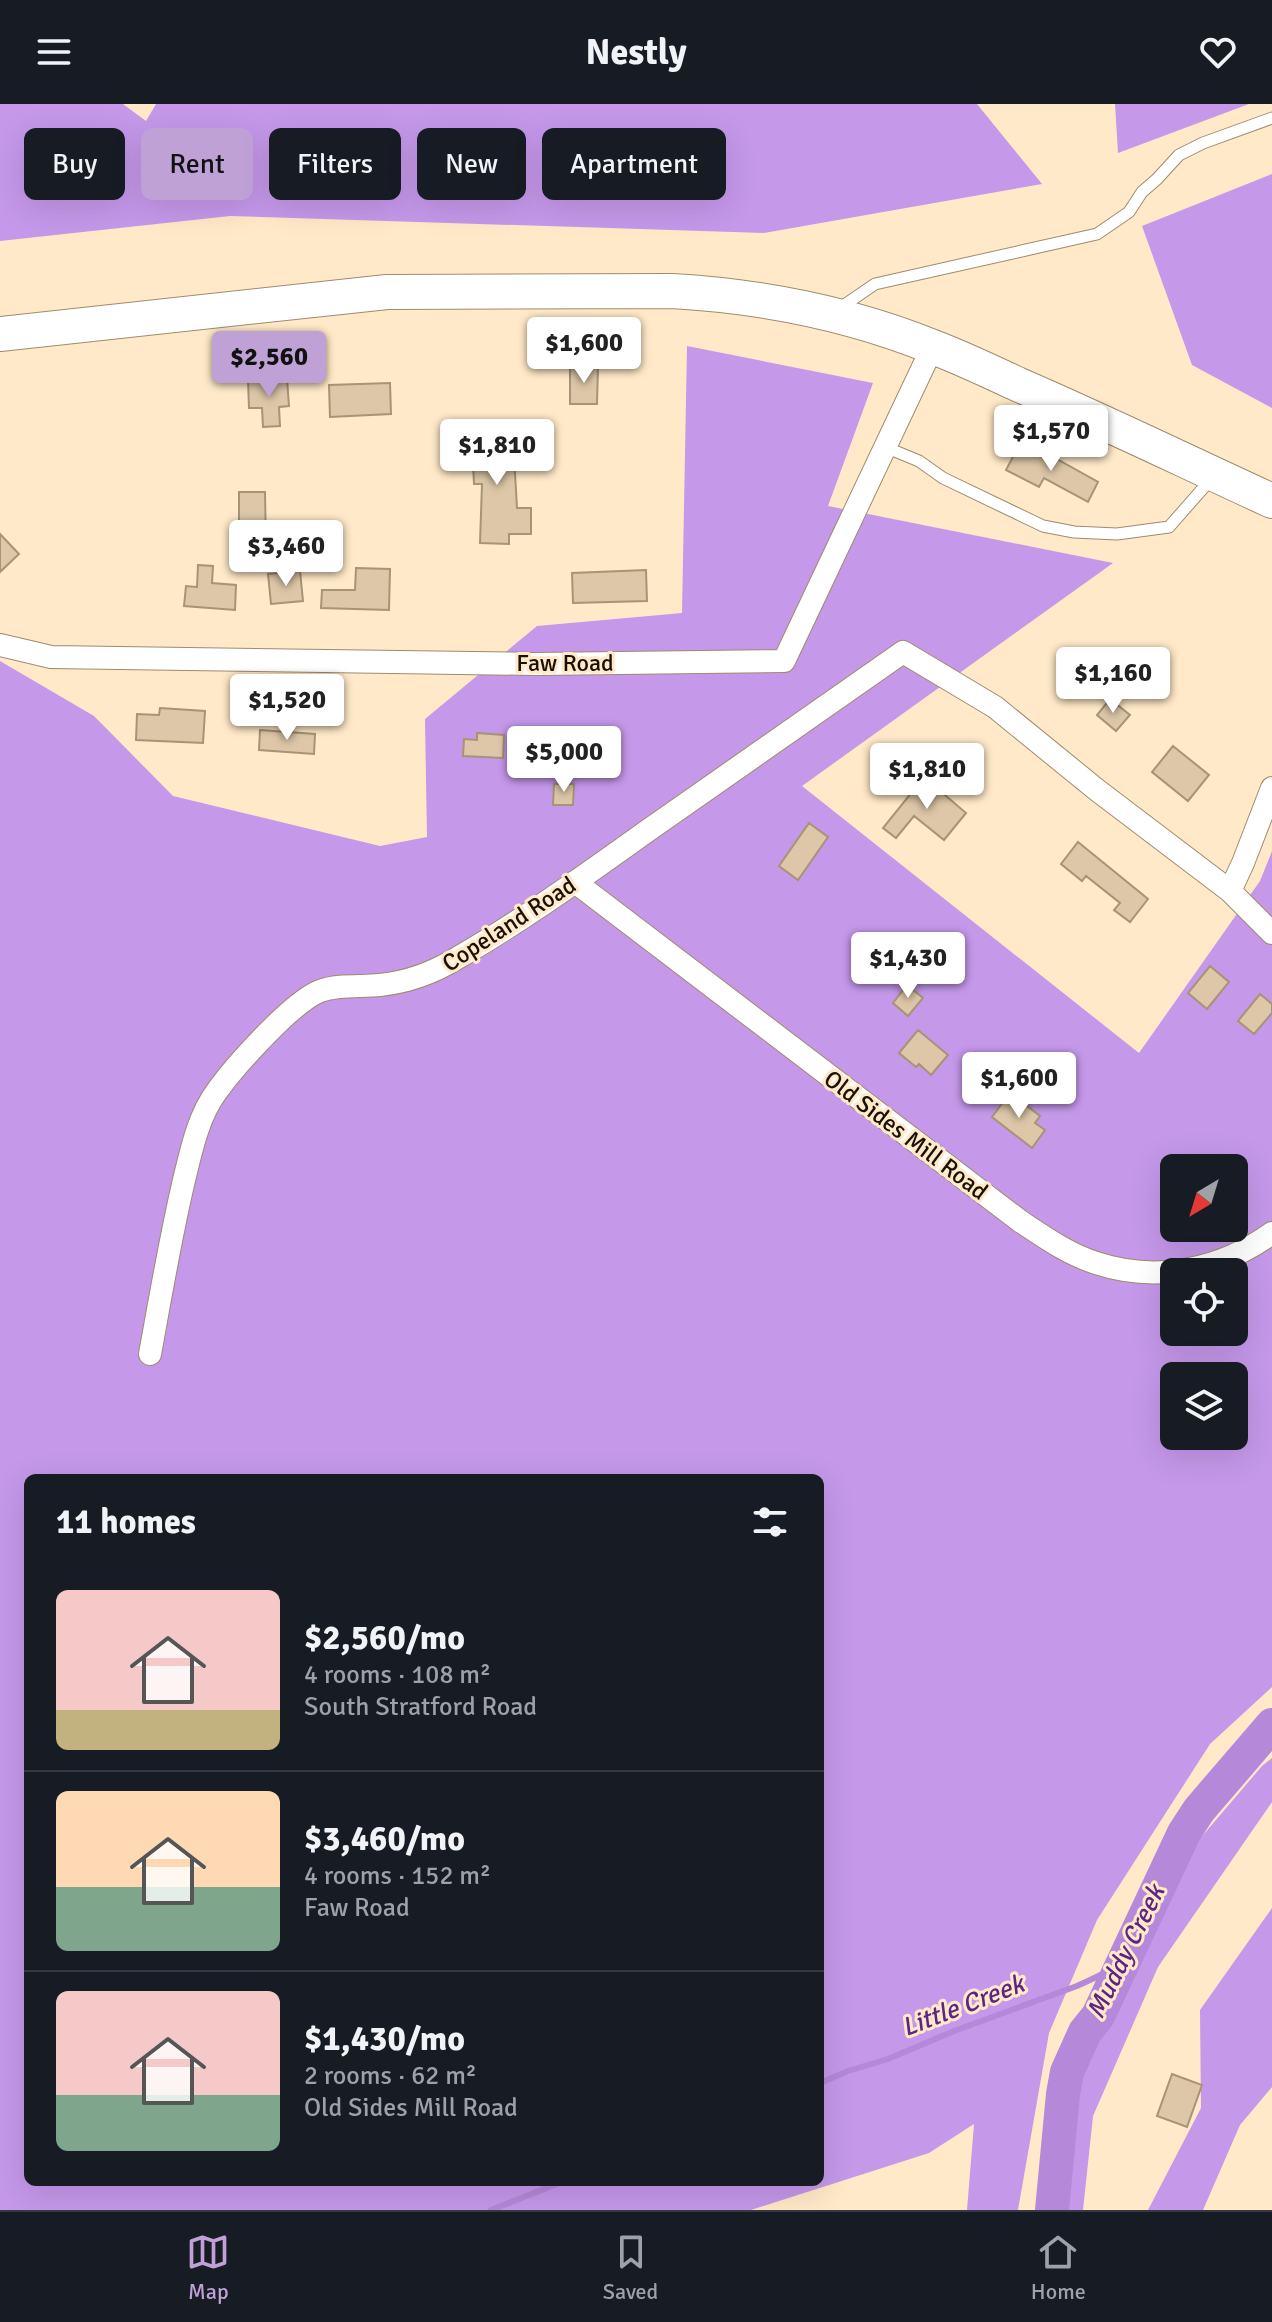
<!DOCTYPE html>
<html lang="en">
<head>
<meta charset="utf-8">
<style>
	body { margin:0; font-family:Signika,sans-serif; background:#20242c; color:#f1f3f6; height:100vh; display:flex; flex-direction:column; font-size:30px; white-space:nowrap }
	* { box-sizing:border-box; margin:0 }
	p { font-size:26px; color:#9ea1a6 }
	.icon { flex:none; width:44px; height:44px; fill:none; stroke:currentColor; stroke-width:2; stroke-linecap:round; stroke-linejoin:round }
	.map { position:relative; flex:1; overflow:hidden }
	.details { position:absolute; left:24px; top:1370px; width:800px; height:712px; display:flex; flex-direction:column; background:#171b24; border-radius:12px; box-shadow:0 8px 32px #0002 }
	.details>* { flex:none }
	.banner { position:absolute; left:24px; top:24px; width:800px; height:72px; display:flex; gap:16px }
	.needle { width:52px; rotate:218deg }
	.controls { position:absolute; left:1160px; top:1050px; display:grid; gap:16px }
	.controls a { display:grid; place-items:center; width:88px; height:88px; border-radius:12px; background:#171b24; box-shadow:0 8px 32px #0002; font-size:40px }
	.price { position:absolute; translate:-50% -68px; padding:0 18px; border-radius:8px; background:#fff; color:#222; font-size:26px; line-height:52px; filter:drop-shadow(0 2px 4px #0008) }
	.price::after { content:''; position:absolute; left:50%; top:48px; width:24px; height:18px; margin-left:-12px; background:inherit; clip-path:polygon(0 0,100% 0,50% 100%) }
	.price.on { background:#bfa1d6; color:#111 }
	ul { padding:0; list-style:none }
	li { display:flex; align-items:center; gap:24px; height:200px; padding:0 32px }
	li+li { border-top:2px solid #363941 }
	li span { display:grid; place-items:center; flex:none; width:224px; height:160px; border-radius:12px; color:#555 }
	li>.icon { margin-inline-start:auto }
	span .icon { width:96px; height:96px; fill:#fffc; stroke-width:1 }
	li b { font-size:34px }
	h2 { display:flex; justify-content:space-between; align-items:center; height:96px; padding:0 32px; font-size:34px }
	.chip { padding:0 28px; border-radius:12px; background:#171b24; box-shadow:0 8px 32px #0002; font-size:28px; line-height:72px }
	.chip.on { background:#bfa1d6; color:#111 }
	header { display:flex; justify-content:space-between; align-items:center; height:104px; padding:0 32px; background:#171b24; font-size:36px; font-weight:700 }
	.menu { display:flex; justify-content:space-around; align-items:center; height:112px; border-top:2px solid #363941; background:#171b24; font-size:22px; color:#9ea1a6 }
	.menu a { display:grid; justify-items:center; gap:4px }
	.menu .on { color:#bfa1d6 }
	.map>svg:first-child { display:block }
	.forest { fill:#c598ea; fill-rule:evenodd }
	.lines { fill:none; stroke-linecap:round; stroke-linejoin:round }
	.stream { stroke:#b588d9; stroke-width:6 }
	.river { stroke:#b588d9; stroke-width:34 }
	.building { fill:#ddc7a8; stroke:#a79375; stroke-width:2 }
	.lane-casing { stroke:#9f8b6d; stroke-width:13 }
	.street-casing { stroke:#9f8b6d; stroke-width:24 }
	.primary-casing { stroke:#9f8b6d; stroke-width:36 }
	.lane { stroke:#fff; stroke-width:11 }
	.street { stroke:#fff; stroke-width:22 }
	.primary { stroke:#fff; stroke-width:34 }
	.labels { text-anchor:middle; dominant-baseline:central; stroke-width:6; stroke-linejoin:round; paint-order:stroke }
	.street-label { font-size:24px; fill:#191106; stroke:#ffe9c8 }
	.water-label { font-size:26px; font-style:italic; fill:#5f2584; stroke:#ffe9c8 }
</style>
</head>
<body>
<header><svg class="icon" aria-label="menu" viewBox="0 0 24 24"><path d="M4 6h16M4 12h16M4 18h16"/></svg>Nestly<svg class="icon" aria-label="heart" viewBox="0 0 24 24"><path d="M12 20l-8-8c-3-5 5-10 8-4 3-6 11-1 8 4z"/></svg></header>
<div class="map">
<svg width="1272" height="2106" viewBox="0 0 1272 2106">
	<rect width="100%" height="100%" fill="#ffe9c8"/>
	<!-- forest -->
	<path class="forest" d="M 0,0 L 123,0 L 146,17 L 156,0 L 977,0 L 1042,80 L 764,129 L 230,112 L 0,137 Z
		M 1115,0 L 1249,0 L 1118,49 Z
		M 1272,70 L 1272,304 L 1192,261 L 1142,122 Z
		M 687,242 L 873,279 L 828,402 L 1113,459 L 802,682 L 1139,949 L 1260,777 L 1272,747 L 1272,1583 L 1210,1640 L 1097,1816 L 1049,1929 L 1018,2106 L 967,2106 L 974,2020 L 929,2049 L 751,2106 L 0,2106 L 0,557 L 94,612 L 173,692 L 380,742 L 427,733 L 425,615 L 537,522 L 682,509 ZM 1174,1064 L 1234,1064 L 1234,1124 L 1174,1124 ZM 1174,1168 L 1234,1168 L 1234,1228 L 1174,1228 ZM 1174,1272 L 1234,1272 L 1234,1332 L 1174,1332 ZM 28,1374 L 820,1374 L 820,2078 L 28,2078 Z
		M 1272,1654 L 1272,1698 L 1158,1863 L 1093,2012 L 1083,2106 L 1063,2106 L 1075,1975 L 1192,1744 L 1262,1662 Z
		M 1272,1804 L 1272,1983 L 1240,2021 L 1203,2106 L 1148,2106 L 1201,2004 L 1200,1906 Z"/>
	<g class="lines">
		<!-- stream -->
		<path class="stream" d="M 820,1979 L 848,1967 L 888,1955 L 954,1927 L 1077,1882 L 1120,1862
			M 491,2106 L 562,2078"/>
		<!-- river -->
		<path class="river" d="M 1052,2106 L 1063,1990 L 1067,1968 L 1085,1928 L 1098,1912 L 1184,1729 L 1199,1706 L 1272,1621"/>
	</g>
	<!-- building -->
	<path class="building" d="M 570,263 L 598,263 L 597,300 L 570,300 Z
		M 287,274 L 289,302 L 279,303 L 280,322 L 263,323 L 262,304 L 249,304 L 248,276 Z
		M 390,279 L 391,310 L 330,313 L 329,281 Z
		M 471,317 L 489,317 L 490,334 L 513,333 L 517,404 L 531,404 L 531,430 L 509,430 L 509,440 L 480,439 L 482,380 L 474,380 Z
		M 1018,343 L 1033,351 L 1037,344 L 1098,378 L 1088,398 L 1044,374 L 1039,383 L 1006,366 Z
		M 239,388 L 265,388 L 266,443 L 239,443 Z
		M 0,430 L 19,450 L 0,468 Z
		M 198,461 L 213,462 L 212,479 L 236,481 L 235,506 L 184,502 L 186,482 L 197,483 Z
		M 356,464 L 390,465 L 389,506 L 321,504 L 322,486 L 355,486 Z
		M 646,466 L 647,497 L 573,499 L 572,469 Z
		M 300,467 L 303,497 L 271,500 L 268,470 Z
		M 1110,595 L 1130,611 L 1116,627 L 1097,611 Z
		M 160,604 L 205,607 L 203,639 L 136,636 L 137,610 L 159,611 Z
		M 583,624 L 619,628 L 617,656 L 569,652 L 571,629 L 582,630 Z
		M 260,626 L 315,630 L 314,650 L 259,646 Z
		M 477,629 L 504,631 L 503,654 L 463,652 L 464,635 L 477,636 Z
		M 1173,642 L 1209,671 L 1188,697 L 1152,668 Z
		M 924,673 L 966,709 L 944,736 L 914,712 L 896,734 L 883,724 Z
		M 554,680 L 574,680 L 573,701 L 553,701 Z
		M 809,719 L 828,733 L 798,776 L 779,762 Z
		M 1078,738 L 1148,795 L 1130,818 L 1114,806 L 1120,799 L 1086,772 L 1082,777 L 1061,760 Z
		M 1210,862 L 1229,878 L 1207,905 L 1188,889 Z
		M 907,881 L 923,894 L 908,912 L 893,899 Z
		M 1260,890 L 1272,900 L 1272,909 L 1254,930 L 1238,917 Z
		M 918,926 L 948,951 L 931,971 L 919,960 L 916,963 L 899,949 Z
		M 1010,989 L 1040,1012 L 1035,1019 L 1045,1026 L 1032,1044 L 992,1013 Z
		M 1172,1970 L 1202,1981 L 1187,2023 L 1157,2012 Z"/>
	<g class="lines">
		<!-- lane casing -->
		<g class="lane-casing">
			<path id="lane" d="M 837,206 L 875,180 L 1097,130 L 1129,108 L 1142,88 L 1157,75 L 1179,51 L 1203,39 L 1272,14
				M 885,343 L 919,357 L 943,374 L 1043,422 L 1074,428 L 1117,430 L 1169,423 L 1212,374"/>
		</g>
		<!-- street casing -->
		<g class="street-casing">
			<path id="street" d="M 0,541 L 51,553 L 536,560 L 784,557 L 933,242
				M 575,778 L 1020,1117 C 1044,1133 1068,1150 1096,1159 C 1157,1179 1221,1166 1272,1129
				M 1230,787 L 1243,759 L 1272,684
				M 150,1250 C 161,1190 171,1130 185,1072 C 192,1043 199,1011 217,987 C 235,962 292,898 320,887 C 339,880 361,883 380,881 C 409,878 435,868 459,853 C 525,815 588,769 650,725 C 734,666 819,607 903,548 L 995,603 L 1097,686 L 1230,787 L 1272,829"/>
		</g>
		<!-- primary casing -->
		<g class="primary-casing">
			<path id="primary" d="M 0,230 L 387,188 L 672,187 C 760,192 851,210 933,243 C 962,254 989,267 1017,280 C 1103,317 1187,358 1272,397"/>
		</g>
		<!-- lane -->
		<use href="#lane" class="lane"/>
		<!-- street -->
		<use href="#street" class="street"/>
		<!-- primary -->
		<use href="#primary" class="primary"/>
	</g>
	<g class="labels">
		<!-- street labels -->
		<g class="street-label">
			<text x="565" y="559">Faw Road</text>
			<text transform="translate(509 820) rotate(-33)">Copeland Road</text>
			<text transform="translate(906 1031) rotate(37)">Old Sides Mill Road</text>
		</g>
		<!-- water labels -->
		<g class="water-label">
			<text transform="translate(1126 1848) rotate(-64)">Muddy Creek</text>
			<text transform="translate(963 1902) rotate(-21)">Little Creek</text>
		</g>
	</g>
</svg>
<div class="controls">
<a><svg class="needle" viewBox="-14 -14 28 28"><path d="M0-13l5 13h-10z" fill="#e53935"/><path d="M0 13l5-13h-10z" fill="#9ea1a6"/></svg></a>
<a><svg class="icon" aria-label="locate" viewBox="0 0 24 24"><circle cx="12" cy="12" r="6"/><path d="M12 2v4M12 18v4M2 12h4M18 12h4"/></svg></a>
<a><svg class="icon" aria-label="layers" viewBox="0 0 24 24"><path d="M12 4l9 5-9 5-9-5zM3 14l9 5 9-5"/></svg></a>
</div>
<b class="price" style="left:584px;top:281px">$1,600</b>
<b class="price on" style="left:269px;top:295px">$2,560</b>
<b class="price" style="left:1051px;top:369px">$1,570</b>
<b class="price" style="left:497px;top:383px">$1,810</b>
<b class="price" style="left:286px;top:484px">$3,460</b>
<b class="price" style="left:1113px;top:611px">$1,160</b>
<b class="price" style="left:287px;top:638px">$1,520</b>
<b class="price" style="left:564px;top:690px">$5,000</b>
<b class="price" style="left:927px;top:707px">$1,810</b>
<b class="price" style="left:908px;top:896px">$1,430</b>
<b class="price" style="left:1019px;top:1016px">$1,600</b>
<div class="banner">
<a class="chip">Buy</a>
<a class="chip on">Rent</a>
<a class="chip">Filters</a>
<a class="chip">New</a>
<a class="chip">Apartment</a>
</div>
<section class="details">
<h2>11 homes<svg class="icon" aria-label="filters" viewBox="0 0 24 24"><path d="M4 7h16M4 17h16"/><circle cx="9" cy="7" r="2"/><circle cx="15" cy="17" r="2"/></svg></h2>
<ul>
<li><span style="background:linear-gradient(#f6c9c9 75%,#c2b280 0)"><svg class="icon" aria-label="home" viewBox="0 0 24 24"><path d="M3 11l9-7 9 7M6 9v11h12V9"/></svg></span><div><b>$2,560/mo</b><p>4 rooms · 108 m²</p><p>South Stratford Road</p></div></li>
<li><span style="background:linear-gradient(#ffd9b3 60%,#7fa58c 0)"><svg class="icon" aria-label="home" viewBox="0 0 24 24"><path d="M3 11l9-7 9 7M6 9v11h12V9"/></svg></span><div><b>$3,460/mo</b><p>4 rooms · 152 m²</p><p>Faw Road</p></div></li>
<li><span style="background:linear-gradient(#f6c9c9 65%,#7fa58c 0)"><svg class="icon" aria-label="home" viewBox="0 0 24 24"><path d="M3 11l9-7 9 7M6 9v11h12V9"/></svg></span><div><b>$1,430/mo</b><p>2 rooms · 62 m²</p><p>Old Sides Mill Road</p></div></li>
</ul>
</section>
</div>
<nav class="menu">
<a class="on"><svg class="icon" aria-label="map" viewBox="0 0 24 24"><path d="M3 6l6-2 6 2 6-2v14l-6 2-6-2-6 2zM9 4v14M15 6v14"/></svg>Map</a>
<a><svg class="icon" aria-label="saved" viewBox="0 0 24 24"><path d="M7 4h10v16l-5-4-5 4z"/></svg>Saved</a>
<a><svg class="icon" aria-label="home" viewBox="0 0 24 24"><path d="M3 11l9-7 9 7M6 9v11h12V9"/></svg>Home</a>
</nav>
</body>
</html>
